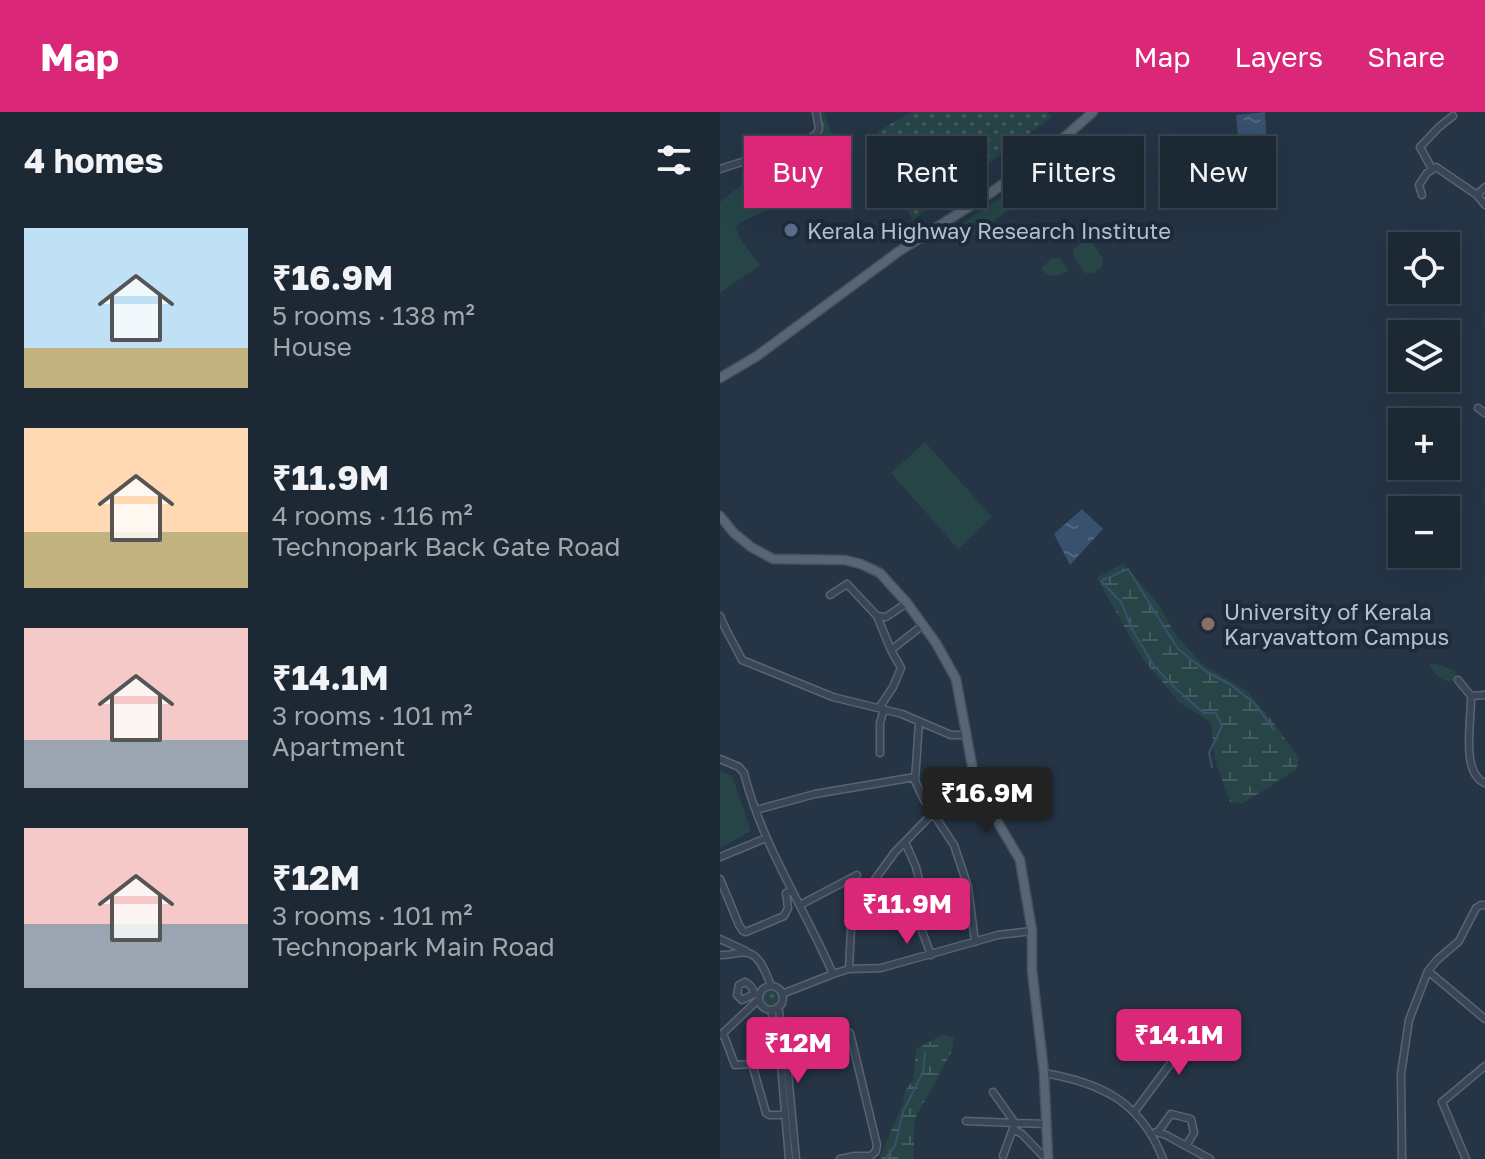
<!DOCTYPE html>
<html lang="en">
<head>
<meta charset="utf-8">
<style>
	body { margin:0; font-family:"Golos Text",sans-serif; background:#25303c; color:#f1f3f6; height:100vh; display:flex; flex-direction:column; font-size:30px; white-space:nowrap }
	* { box-sizing:border-box; margin:0 }
	p { font-size:26px; color:#a0a6ac }
	.icon { flex:none; width:44px; height:44px; fill:none; stroke:currentColor; stroke-width:2; stroke-linecap:round; stroke-linejoin:round }
	.map { position:relative; flex:1; overflow:hidden }
	.sheet { display:flex; flex-direction:column; background:#1c2834; width:720px }
	.sheet>* { flex:none }
	.banner { position:absolute; left:24px; top:24px; width:620px; height:72px; display:flex; gap:16px }
	.buttons { position:absolute; left:668px; top:120px; display:grid; gap:16px }
	.buttons a { display:grid; place-items:center; width:72px; height:72px; border-radius:0px; background:#1c2834; box-shadow:0 8px 32px #0002,0 0 0 2px #3a444f; font-size:40px }
	.price { position:absolute; translate:-50% -68px; padding:0 18px; border-radius:8px; background:#db2777; color:#fff; font-size:26px; line-height:52px; filter:drop-shadow(0 2px 4px #0008) }
	.price::after { content:''; position:absolute; left:50%; top:48px; width:24px; height:18px; margin-left:-12px; background:inherit; clip-path:polygon(0 0,100% 0,50% 100%) }
	.price.current { background:#222; color:#fff }
	ul { padding:0; list-style:none }
	li { display:flex; align-items:center; gap:24px; height:200px; padding:0 24px }
	li span { display:grid; place-items:center; flex:none; width:224px; height:160px; border-radius:0px; color:#555 }
	li>.icon { margin-inline-start:auto }
	span .icon { width:96px; height:96px; fill:#fffc; stroke-width:1 }
	li b { font-size:34px }
	h2 { display:flex; justify-content:space-between; align-items:center; height:96px; padding:0 24px; font-size:34px }
	.tag { padding:0 28px; border-radius:0px; background:#1c2834; box-shadow:0 8px 32px #0002,0 0 0 2px #3a444f; font-size:28px; line-height:72px }
	.tag.current { background:#db2777; color:#fff }
	header { display:flex; align-items:center; gap:48px; box-sizing:border-box; height:112px; padding:0 40px; background:#db2777; color:#fff }
	header strong { font-size:38px }
	nav { display:flex; gap:44px; margin-inline-start:auto; font-size:28px }
	main { display:flex; flex:1; min-height:0 }
	.map>svg:first-child { display:block }
	.grass { fill:url(#grass-dots) }
	.forest { fill:url(#forest-firs) }
	.wetland { fill:url(#wetland-marsh) }
	.park { fill:#274547 }
	.water { fill:url(#water-ripples) }
	.lines { fill:none; stroke-linecap:round; stroke-linejoin:round }
	.stream { stroke:#37516f; stroke-width:2 }
	.minor-casing { stroke:#586473; stroke-width:9 }
	.major-casing { stroke:#465262; stroke-width:11 }
	.minor { stroke:#3a4656; stroke-width:6 }
	.major { stroke:#586575; stroke-width:8 }
	.service-dot { fill:#5c6f8a; stroke:#1e2b3b; stroke-width:3 }
	.education-dot { fill:#8d6e63; stroke:#1e2b3b; stroke-width:3 }
	.labels { text-anchor:middle; dominant-baseline:central; stroke-width:8; stroke-linejoin:round; paint-order:stroke }
	.poi-label { font-size:22px; fill:#b8c1cf; stroke:#1e2b3b; text-anchor:start }
</style>
</head>
<body>
<header>
<strong>Map</strong>
<nav><a>Map</a><a>Layers</a><a>Share</a></nav>
</header>
<main>
<section class="sheet">
<h2>4 homes<svg class="icon" aria-label="filters" viewBox="0 0 24 24"><path d="M4 7h16M4 17h16"/><circle cx="9" cy="7" r="2"/><circle cx="15" cy="17" r="2"/></svg></h2>
<ul>
<li><span style="background:linear-gradient(#bfe0f5 75%,#c2b280 0)"><svg class="icon" aria-label="home" viewBox="0 0 24 24"><path d="M3 11l9-7 9 7M6 9v11h12V9"/></svg></span><div><b>₹16.9M</b><p>5 rooms · 138 m²</p><p>House</p></div></li>
<li><span style="background:linear-gradient(#ffd9b3 65%,#c2b280 0)"><svg class="icon" aria-label="home" viewBox="0 0 24 24"><path d="M3 11l9-7 9 7M6 9v11h12V9"/></svg></span><div><b>₹11.9M</b><p>4 rooms · 116 m²</p><p>Technopark Back Gate Road</p></div></li>
<li><span style="background:linear-gradient(#f6c9c9 70%,#9aa5b1 0)"><svg class="icon" aria-label="home" viewBox="0 0 24 24"><path d="M3 11l9-7 9 7M6 9v11h12V9"/></svg></span><div><b>₹14.1M</b><p>3 rooms · 101 m²</p><p>Apartment</p></div></li>
<li><span style="background:linear-gradient(#f6c9c9 60%,#9aa5b1 0)"><svg class="icon" aria-label="home" viewBox="0 0 24 24"><path d="M3 11l9-7 9 7M6 9v11h12V9"/></svg></span><div><b>₹12M</b><p>3 rooms · 101 m²</p><p>Technopark Main Road</p></div></li>
</ul>
</section>
<div class="map">
<svg width="765" height="1047" viewBox="0 0 765 1047">
	<defs>
		<pattern id="grass-dots" width="8" height="8" patternUnits="userSpaceOnUse" patternTransform="scale(2)"><rect width="8" height="8" fill="#274547"/><path d="M2 2h.1M6 6h.1" fill="none" stroke="#445e60" stroke-width="1.8" stroke-linecap="round"/></pattern>
		<pattern id="forest-firs" width="22" height="20" patternUnits="userSpaceOnUse" patternTransform="scale(2)"><rect width="22" height="20" fill="#274547"/><path d="M5 1l3.5 6h-7zM16 11l3.5 6h-7z" fill="#445e60"/></pattern>
		<pattern id="wetland-marsh" width="20" height="14" patternUnits="userSpaceOnUse" patternTransform="scale(2)"><rect width="20" height="14" fill="#274547"/><path d="M1 5h8M5 5V1M11 12h8M15 12V8" fill="none" stroke="#445e60"/></pattern>
		<pattern id="water-ripples" width="26" height="14" patternUnits="userSpaceOnUse" patternTransform="scale(2)"><rect width="26" height="14" fill="#37516f"/><path d="M2 4q2-2 4 0t4 0M15 11q2-2 4 0t4 0" fill="none" stroke="#526882"/></pattern>
	</defs>
	<rect width="100%" height="100%" fill="#253546"/>
	<!-- grass -->
	<path class="grass" d="M 191,0 L 327,0 L 332,5 L 192,108 L 170,61 L 157,20 Z
		M41 886a10 10 0 1 1 20 0a10 10 0 1 1-20 0Z"/>
	<!-- forest -->
	<path class="forest" d="M 99,0 L 104,0 L 115,29 L 88,44 L 83,35 L 95,28 L 102,16 Z
		M 709,552 C 720,552 728,555 736,561 L 737,567 C 724,574 716,563 709,552 Z"/>
	<!-- wetland -->
	<path class="wetland" d="M 403,451 L 439,493 L 455,522 L 482,552 L 527,579 L 549,605 L 579,646 L 576,658 L 522,692 L 510,690 L 495,647 L 491,610 L 460,591 L 422,546 L 377,466 Z
		M 222,923 L 234,926 L 232,938 L 213,975 L 197,1002 L 194,1015 L 194,1047 L 159,1047 L 183,992 L 185,979 L 193,968 L 196,937 Z"/>
	<!-- park -->
	<path class="park" d="M 115,29 L 129,65 L 105,73 L 87,84 L 76,85 L 21,110 L 16,115 C 20,130 31,140 40,153 L 0,181 L 0,90 L 31,65 L 65,57 Z
		M 286,82 L 297,92 L 238,135 L 228,121 Z
		M 365,129 L 373,132 L 383,146 L 382,155 L 373,161 L 365,161 L 354,146 L 353,138 Z
		M 331,146 L 340,146 L 349,158 C 339,165 330,167 321,157 Z
		M 205,330 L 272,405 L 238,437 L 171,361 Z
		M 0,659 L 12,664 L 31,719 L 0,736 Z"/>
	<!-- water -->
	<path class="water" d="M 545,0 L 547,35 L 519,34 L 516,3 Z
		M 362,397 L 383,417 L 350,453 L 334,422 Z"/>
	<g class="lines">
		<!-- stream -->
		<path class="stream" d="M 492,655 L 489,641 L 502,614 L 496,601 L 484,601 L 455,576 L 434,554 L 412,517 L 401,490 L 381,469 L 408,457 L 458,537 L 487,560 L 511,573 L 535,592 L 554,618
			M 165,1047 L 175,1034 L 183,1000 L 203,960 L 205,941"/>
		<!-- minor casing -->
		<g class="minor-casing">
			<path id="minor" d="M 0,57 L 41,44 L 61,44 L 78,36 L 96,22 L 99,17 L 96,0
				M 712,57 L 700,35 L 719,15 L 733,4
				M 765,75 L 757,83 L 765,93
				M 702,83 L 699,73 L 707,61 L 716,55 L 757,83
				M 758,296 L 765,301
				M 110,483 L 127,472 L 157,504 L 166,505 L 187,491
				M 0,504 C 6,520 15,533 22,548 L 113,585 L 182,602 L 231,623 L 246,623
				M 157,504 L 171,538 L 181,556 L 173,575 L 159,596
				M 171,538 L 203,513
				M 738,568 L 751,584 C 752,606 740,661 765,671
				M 751,584 L 765,583
				M 199,610 L 195,669 L 204,688 L 234,733 L 248,775 L 255,830
				M 160,641 L 160,611 L 164,597
				M 0,647 L 19,655 L 24,661 C 42,733 84,795 113,862
				M 36,698 L 95,682 L 195,665
				M 185,730 L 196,755 L 201,776 L 196,803 L 211,843
				M 0,745 L 46,726
				M 0,767 L 19,813 L 23,819 L 26,820 L 64,804 L 68,796 L 66,781 L 72,778
				M 80,793 L 137,763
				M 0,827 L 26,839
				M 0,843 C 9,844 19,839 28,841 C 40,843 47,863 51,874
				M 129,857 L 131,817 L 151,773 L 175,740 L 212,702
				M 708,859 L 765,907
				M39 886a12 12 0 1 1 24 0a12 12 0 1 1-24 0Z
				M 34,882 L 22,888 L 17,883 L 19,873 L 25,870 C 31,873 33,876 34,882 L 39,883
				M 62,882 L 113,862 L 129,857 L 161,856 L 278,823 L 312,819
				M 58,895 L 65,929 L 76,1047
				M 51,898 L 60,941 L 69,1047
				M 3,921 L 15,953 L 32,952 L 46,1001 L 49,1003 L 64,1003
				M 1,923 L 39,887
				M 65,929 L 67,934 L 124,918 L 130,921 L 157,1033 L 156,1039 L 151,1044
				M 324,961 C 382,971 421,990 443,1047
				M 273,980 L 295,1011
				M 415,999 L 479,913
				M 246,1009 L 295,1011
				M 293,1017 L 302,1022 L 326,1047
				M 436,1020 L 446,1023 L 490,1047
				M 438,1020 L 451,1002 L 471,1007 L 474,1021 L 466,1034
				M 283,1044 L 295,1011 L 327,1012
				M 120,1047 L 135,1044 L 151,1044 L 147,1047
				M 682,1047 L 681,962 L 689,908 L 708,859 L 717,848 L 739,829 L 756,796 L 761,793 L 765,793
				M 746,1047 L 722,990 L 765,954"/>
		</g>
		<!-- major casing -->
		<g class="major-casing">
			<path id="major" d="M 0,266 L 37,244 L 178,140 L 272,80 L 340,29 L 373,0
				M 0,404 L 14,421 L 31,435 L 53,447 L 125,448 L 141,452 L 160,461 L 187,491 L 216,531 L 236,567 L 254,664 L 273,702 L 300,748 L 312,819 L 312,858 L 324,961 L 328,1047"/>
		</g>
		<!-- minor -->
		<use href="#minor" class="minor"/>
		<!-- major -->
		<use href="#major" class="major"/>
	</g>
	<!-- markers -->
	<circle class="service-dot" cx="71" cy="118" r="8"/>
	<circle class="education-dot" cx="488" cy="512" r="8"/>
	<g class="labels">
		<!-- poi labels -->
		<g class="poi-label">
			<text x="87" y="118">Kerala Highway Research Institute</text>
			<text x="504" y="499">University of Kerala<tspan x="504" dy="25">Karyavattom Campus</tspan></text>
		</g>
	</g>
</svg>
<div class="buttons">
<a><svg class="icon" aria-label="locate" viewBox="0 0 24 24"><circle cx="12" cy="12" r="6"/><path d="M12 2v4M12 18v4M2 12h4M18 12h4"/></svg></a>
<a><svg class="icon" aria-label="layers" viewBox="0 0 24 24"><path d="M12 4l9 5-9 5-9-5zM3 14l9 5 9-5"/></svg></a>
<a>+</a>
<a>−</a>
</div>
<b class="price current" style="left:267px;top:723px">₹16.9M</b>
<b class="price" style="left:187px;top:834px">₹11.9M</b>
<b class="price" style="left:459px;top:965px">₹14.1M</b>
<b class="price" style="left:78px;top:973px">₹12M</b>
<div class="banner">
<a class="tag current">Buy</a>
<a class="tag">Rent</a>
<a class="tag">Filters</a>
<a class="tag">New</a>
</div>
</div>
</main>
</body>
</html>
